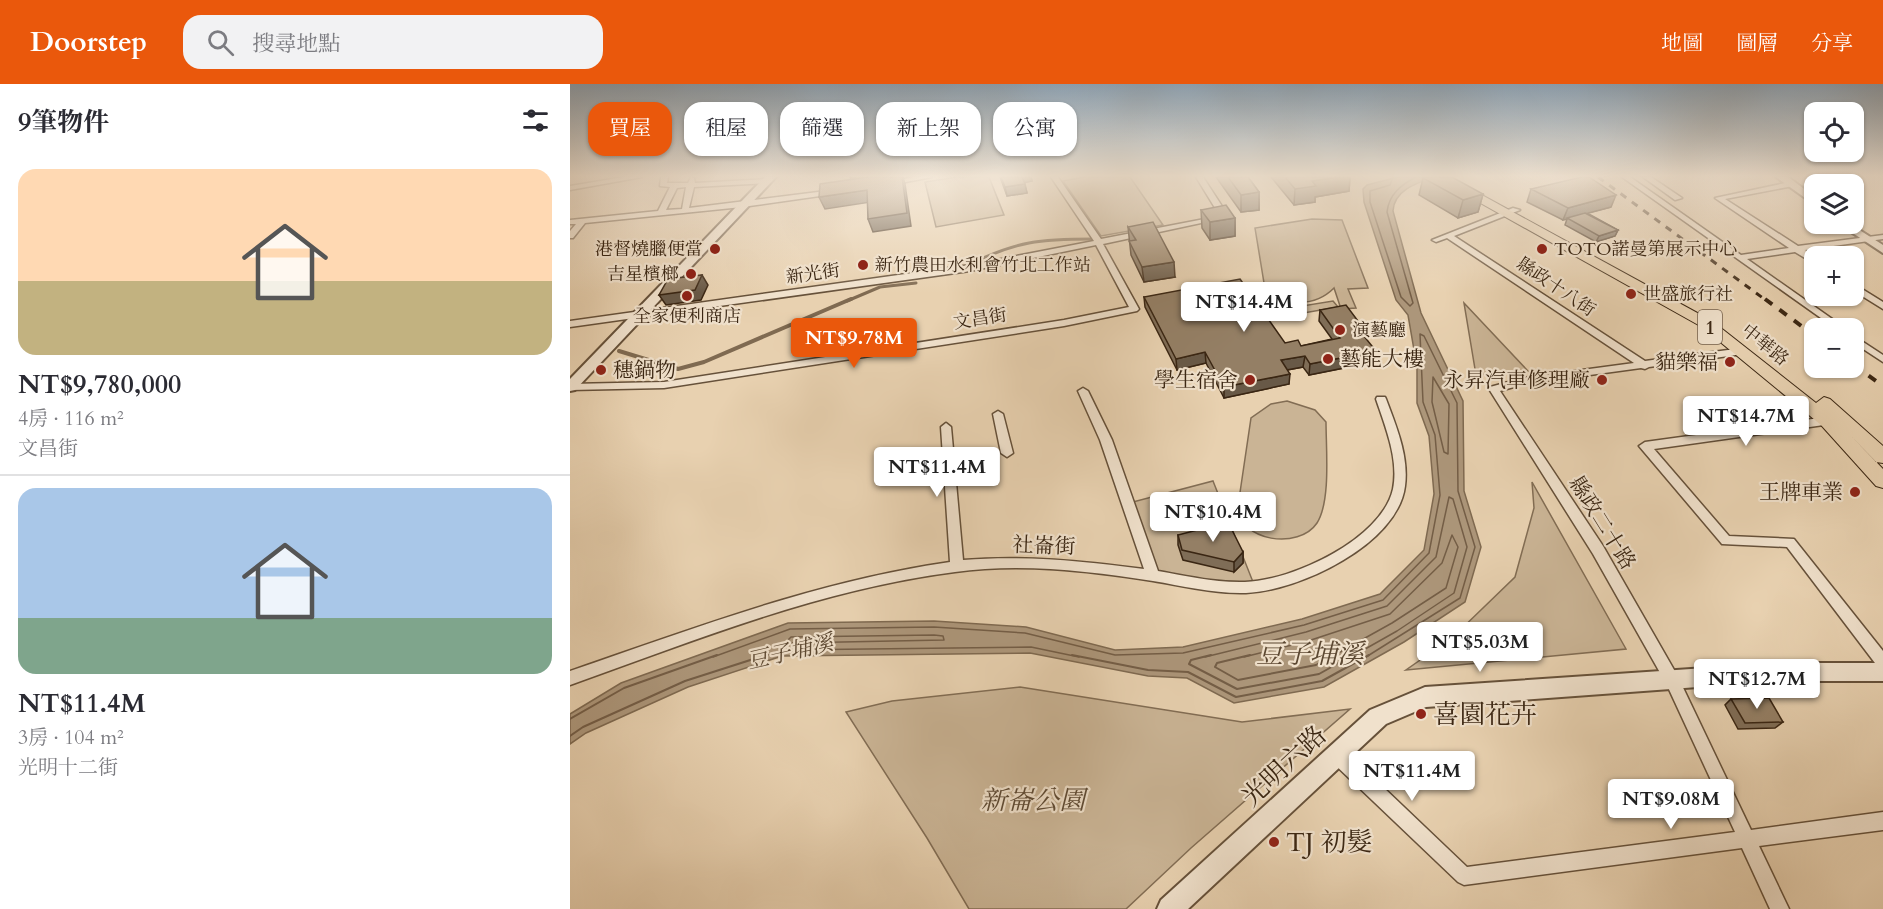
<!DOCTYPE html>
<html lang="zh-TW">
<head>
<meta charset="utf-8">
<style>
	body { margin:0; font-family:Cardo,"Noto Serif TC",serif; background:#f2f2f3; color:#2b2b33; height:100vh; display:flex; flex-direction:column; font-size:22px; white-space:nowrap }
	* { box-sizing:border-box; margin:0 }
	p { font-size:20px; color:#7c7c81 }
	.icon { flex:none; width:33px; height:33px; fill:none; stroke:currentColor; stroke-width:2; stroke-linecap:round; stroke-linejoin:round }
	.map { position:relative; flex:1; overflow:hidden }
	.panel { display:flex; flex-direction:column; background:#fff; width:570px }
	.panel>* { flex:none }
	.hud { position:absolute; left:18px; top:18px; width:570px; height:54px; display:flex; gap:12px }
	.tools { position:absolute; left:1234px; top:18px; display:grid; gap:12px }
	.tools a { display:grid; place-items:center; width:60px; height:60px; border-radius:12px; background:#fff; box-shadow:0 2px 4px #0004; font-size:30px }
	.price { position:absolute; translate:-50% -51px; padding:0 14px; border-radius:6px; background:#fff; color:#222; font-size:20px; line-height:39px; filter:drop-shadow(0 2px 3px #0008) }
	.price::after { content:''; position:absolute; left:50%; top:36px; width:18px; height:14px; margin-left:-9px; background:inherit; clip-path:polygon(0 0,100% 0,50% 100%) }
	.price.selected { background:#ea580c; color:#fff }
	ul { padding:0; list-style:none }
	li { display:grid; align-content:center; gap:12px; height:318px; padding:0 18px }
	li+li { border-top:2px solid #e1e1e2 }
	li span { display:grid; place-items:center; height:186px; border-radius:18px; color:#555 }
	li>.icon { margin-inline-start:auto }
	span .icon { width:108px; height:108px; fill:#fffc; stroke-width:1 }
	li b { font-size:26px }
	h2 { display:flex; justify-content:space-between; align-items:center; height:72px; padding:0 18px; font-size:26px }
	.chip { padding:0 21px; border-radius:18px; background:#fff; box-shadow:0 2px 4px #0004; font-size:21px; line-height:54px }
	.chip.selected { background:#ea580c; color:#fff }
	header { display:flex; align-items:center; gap:36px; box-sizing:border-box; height:84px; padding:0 30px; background:#ea580c; color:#fff }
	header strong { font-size:28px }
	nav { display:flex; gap:33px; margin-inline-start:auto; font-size:21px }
	.search { width:420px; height:54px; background:#f2f2f3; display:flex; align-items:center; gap:15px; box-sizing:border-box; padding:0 21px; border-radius:18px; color:#7c7c81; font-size:22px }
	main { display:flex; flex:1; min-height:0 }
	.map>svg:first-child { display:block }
	.green { fill:#cab495; stroke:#826d54; stroke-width:1.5 }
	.water { fill:#ad977b; stroke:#7f6a51; stroke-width:1.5 }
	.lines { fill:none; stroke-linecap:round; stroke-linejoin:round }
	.shore-far1 { stroke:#745e47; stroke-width:1.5 }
	.shore { stroke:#745e47; stroke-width:2 }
	.stream-far1 { stroke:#7f6a51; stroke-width:3 }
	.stream { stroke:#7f6a51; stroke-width:4 }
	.minor-casing { stroke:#66513a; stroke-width:3 }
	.tertiary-casing { stroke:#66513a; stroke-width:4 }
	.primary-casing { stroke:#3a2613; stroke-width:2 }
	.minor { fill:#f0e1cc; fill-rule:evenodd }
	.tertiary { fill:#f0e1cc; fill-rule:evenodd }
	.primary { fill:#e8d1b0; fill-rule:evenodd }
	.rail-far1 { stroke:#3a2613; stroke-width:3; stroke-dasharray:7 7; stroke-linecap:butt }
	.rail { stroke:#3a2613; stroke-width:4; stroke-dasharray:9 9; stroke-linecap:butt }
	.wall { fill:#7f6d57; stroke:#3a2613; stroke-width:1.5 }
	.shaded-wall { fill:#685947; stroke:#3a2613; stroke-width:1.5 }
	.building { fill:#947f65; stroke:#3a2613; stroke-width:1.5 }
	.poi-dot { fill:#8f2418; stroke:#f0e1cc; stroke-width:2 }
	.labels { text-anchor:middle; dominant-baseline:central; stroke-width:4.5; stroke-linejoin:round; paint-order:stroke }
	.far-poi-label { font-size:18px; fill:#3a2613; stroke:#f0e1cc; text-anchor:start }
	.far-street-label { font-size:18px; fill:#3a2613; stroke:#f0e1cc }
	.shield { fill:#f0e1cc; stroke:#715e4a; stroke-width:1.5 }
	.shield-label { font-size:20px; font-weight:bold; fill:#3a2613 }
	.poi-label { font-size:21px; fill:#3a2613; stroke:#f0e1cc; text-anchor:end }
	.street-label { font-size:21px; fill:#3a2613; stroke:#f0e1cc }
	.water-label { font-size:22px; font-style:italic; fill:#5c4832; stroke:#f0e1cc }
	.near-poi-label { font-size:26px; fill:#3a2613; stroke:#f0e1cc; text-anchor:start }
	.near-street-label { font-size:26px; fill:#3a2613; stroke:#f0e1cc }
	.near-park-label { font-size:26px; font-style:italic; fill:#5e4a34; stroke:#f0e1cc }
	.near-water-label { font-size:27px; font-style:italic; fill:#5c4832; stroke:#f0e1cc }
</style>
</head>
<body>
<header>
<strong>Doorstep</strong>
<div class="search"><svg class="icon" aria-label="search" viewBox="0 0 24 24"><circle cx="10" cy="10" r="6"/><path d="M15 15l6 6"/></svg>搜尋地點</div>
<nav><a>地圖</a><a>圖層</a><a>分享</a></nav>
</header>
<main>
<section class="panel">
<h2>9筆物件<svg class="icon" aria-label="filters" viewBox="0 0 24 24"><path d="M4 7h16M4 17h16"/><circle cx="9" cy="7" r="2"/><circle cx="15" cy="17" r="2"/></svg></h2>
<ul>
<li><span style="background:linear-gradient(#ffd9b3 60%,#c2b280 0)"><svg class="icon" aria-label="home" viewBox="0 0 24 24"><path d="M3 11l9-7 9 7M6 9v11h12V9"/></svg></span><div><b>NT$9,780,000</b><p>4房 · 116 m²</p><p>文昌街</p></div></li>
<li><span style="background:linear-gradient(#a9c7e8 70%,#7fa58c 0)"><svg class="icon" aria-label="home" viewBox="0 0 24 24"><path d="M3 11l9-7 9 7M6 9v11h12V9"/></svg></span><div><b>NT$11.4M</b><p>3房 · 104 m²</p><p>光明十二街</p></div></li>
</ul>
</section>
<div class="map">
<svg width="1313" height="825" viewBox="0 0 1313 825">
	<rect width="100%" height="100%" fill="#e8d1b0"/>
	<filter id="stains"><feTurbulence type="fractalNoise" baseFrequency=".00333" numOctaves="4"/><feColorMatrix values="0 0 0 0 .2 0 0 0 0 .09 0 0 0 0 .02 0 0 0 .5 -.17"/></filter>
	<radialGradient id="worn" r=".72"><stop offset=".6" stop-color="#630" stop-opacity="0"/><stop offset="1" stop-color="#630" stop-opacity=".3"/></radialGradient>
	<!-- green -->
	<path class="green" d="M 387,93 L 419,93 L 434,131 L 366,143 L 355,98 Z
		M 514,93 L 560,93 L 593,141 L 531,152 L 493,97 Z
		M 742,135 L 772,136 L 798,204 L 778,205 L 786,224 L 771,225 L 764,204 C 745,223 716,223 695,205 L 685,144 Z
		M 763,217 L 768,223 L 705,234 L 701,227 Z
		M 894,219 L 958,287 L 906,291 Z
		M 717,317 L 745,326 L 756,338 C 756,365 761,417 747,439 C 729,466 669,458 668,422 L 681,334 L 701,320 Z
		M 643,397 L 685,503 L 583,492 L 559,419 Z
		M 962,398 L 1056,565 L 836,586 L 883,553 L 945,493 L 964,424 Z
		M 450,603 L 672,638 L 780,625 L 621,764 L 556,825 L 399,825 L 357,754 L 276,628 L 322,617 Z"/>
	<!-- water -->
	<path class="water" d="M 828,93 L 864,93 C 847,99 824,106 823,127 L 851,229 L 893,317 L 894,407 L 911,463 L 895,518 L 834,558 L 754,603 L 664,619 L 617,594 L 578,592 L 460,569 L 212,572 L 118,603 L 16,649 L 0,660 L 0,630 L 51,599 L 218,539 L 364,537 L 456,543 L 545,566 L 613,563 L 732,535 L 810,510 L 854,466 L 864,410 L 859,352 L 847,319 L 847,283 L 838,231 L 826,216 L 794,118 L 793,105 L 797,101 Z"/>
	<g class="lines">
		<!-- shore-far1 -->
		<path class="shore-far1" d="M 823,93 L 820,101 L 800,107 L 800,118 L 831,213 L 840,222 L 843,219 L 817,128 C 819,110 831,101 846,93
			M 863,293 L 879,320 L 878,370 L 874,368 L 862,318 Z
			M 364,551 L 373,552 L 374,556 L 221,559 L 218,556 L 221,553 Z
			M 143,573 L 220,545 L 364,543 L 455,549 L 545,571 L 613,569 L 734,541 L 813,516 L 859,469 L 870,411 L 865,351 L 853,318 L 850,250 L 854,252 L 887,319 L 888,407 L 905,463 L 890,514 L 796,573
			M 192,573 L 212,566 L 461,563 L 509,573
			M 635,573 L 736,548 L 817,522 L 866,473 L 879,413 L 883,415 L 897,463 L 884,509 L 827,547 L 781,573
			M 674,573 L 738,557 L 820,530 L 872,479 L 882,451 L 888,463 L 876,504 L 822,539 L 761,573"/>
		<!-- shore -->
		<path class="shore" d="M 502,571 L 578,586 L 618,588 L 666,613 L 752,597 L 799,571
			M 641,571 L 621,576 L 619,580 L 667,605 L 749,590 L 783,571
			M 680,571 L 647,579 L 645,583 L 668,596 L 746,581 L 764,571
			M 0,635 L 54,604 L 147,571
			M 0,652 L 13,643 L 115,597 L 196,571"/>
		<!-- stream-far1 -->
		<path class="stream-far1" d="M 398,181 C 447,157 470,155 523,155
			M 277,217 L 310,203 L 346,199"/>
		<!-- stream -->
		<path class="stream" d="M 49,267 L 108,285 L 134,278 L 281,215"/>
		<!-- minor casing -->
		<g class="minor-casing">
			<path id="minor" d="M 54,93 L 72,93 L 0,106 L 0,102 Z
				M 91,93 L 98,93 L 97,99 L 118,99 L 121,93 L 124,94 L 125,99 L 198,95 L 202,97 L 198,99 L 124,103 L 119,124 L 264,106 L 268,108 L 264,110 L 172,123 L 15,139 L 3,154 L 0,154 L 0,147 L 6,140 L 0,140 L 0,136 L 88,127 L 100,103 L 90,102 ZM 116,103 L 112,125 L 96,126 L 107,104 Z
				M 344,93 L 362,93 L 320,101 L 316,99 Z
				M 481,93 L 488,93 L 531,155 L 650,132 L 626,93 L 633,93 L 659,133 L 533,160 L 569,225 L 567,227 L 494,242 L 94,304 L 0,306 L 0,300 L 94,298 L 494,236 L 559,223 L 526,161 L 400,187 L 0,243 L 0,237 L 400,181 L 524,157 Z
				M 1052,93 L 1060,93 L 1171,171 L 1219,164 L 1145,114 L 1220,98 L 1224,100 L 1223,102 L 1155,115 L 1228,162 L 1313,151 L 1313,155 L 1235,166 L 1245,173 L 1245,180 L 1225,168 L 1177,175 L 1275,244 L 1265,244 Z
				M 1073,93 L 1081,93 L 1112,114 L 1105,116 Z
				M 943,124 L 950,126 L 884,152 L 1075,277 L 1173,264 L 1178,267 L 1173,270 L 1079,283 L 1075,285 L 1071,284 L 954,300 L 930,307 L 1033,462 L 1107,591 L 1181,746 L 1313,728 L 1313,746 L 1189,762 L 1219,825 L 1200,825 L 1172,764 L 894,801 L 888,798 L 760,676 L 758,670 L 760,664 L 766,662 L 772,664 L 897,783 L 1165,748 L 1097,601 L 1023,470 L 919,305 L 920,303 L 953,294 L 1064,279 L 877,154 L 866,158 L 862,156 Z
				M 1284,200 L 1313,218 L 1313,225 L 1284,207 Z
				M 1284,252 L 1313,271 L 1313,278 L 1284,259 Z
				M 513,304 L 518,307 L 542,356 L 588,487 C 617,492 646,499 675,498 C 722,497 812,455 823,405 C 829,375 815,342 806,315 L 807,313 L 815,313 L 816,315 C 826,342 839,372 835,402 C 828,460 729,507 676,509 C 645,510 613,502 583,497 C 518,487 450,479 385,488 C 251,505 126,556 0,601 L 0,587 C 125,544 248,497 380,478 L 371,343 L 376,339 L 381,343 L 393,476 C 454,471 514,477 574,485 L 530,356 L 508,307 Z
				M 428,327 L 433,330 L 443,369 L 437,373 L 431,369 L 423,330 Z
				M 1264,332 L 1268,333 L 1269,336 L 1268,339 L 1084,365 L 1159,452 L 1224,455 L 1313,567 L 1313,584 L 1308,583 L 1217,463 L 1152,460 L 1069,362 L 1075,358 Z"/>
		</g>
		<!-- tertiary casing -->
		<g class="tertiary-casing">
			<path id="tertiary" d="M 195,93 L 206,93 L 5,306 L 0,307 L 0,295 Z
				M 1206,93 L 1218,93 L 1245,113 L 1245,121 Z
				M 1269,140 L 1280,140 L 1313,161 L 1313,169 Z
				M 1211,579 L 1313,579 L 1313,597 L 1211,597 L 856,623 L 816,640 L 618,825 L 587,825 L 591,816 L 800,626 L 848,606 L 855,603 Z"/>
		</g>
		<!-- primary casing -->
		<g class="primary-casing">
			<path id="primary" d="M 864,93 L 879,93 L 1142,237 L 1246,319 L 1254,313 L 1260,315 L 1313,362 L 1313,379 L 1306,378 L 1281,352 L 1313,385 L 1313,404 L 1306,402 L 1251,341 L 1132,243 Z"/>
		</g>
		<!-- minor -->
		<use href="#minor" class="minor"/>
		<!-- tertiary -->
		<use href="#tertiary" class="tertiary"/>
		<!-- primary -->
		<use href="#primary" class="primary"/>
		<!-- rail-far1 -->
		<path class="rail-far1" d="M 1028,93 L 1197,217"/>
		<!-- rail -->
		<path class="rail" d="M 1195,215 L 1245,252
			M 1284,281 L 1313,302"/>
	</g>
	<!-- wall -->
	<path class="wall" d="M 430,93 L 461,93 L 462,97 L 454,98 L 457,109 L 437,112 Z
		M 646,93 L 678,93 L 689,108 L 689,126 L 671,128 Z
		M 701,93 L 780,93 L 779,107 L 745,113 L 745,118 L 724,121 Z
		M 853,94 L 913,110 L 908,128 L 888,134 L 849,111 Z
		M 961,105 L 1041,123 L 1017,129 L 1048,146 L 1045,152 L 1026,158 L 995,141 L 997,135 L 993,136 L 957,118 Z
		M 631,126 L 665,134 L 665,152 L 640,156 L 632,144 Z
		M 558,143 L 605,193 L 574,198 L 561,171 Z
		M 574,213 L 715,259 L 731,262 L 762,255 L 749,237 L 750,226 L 793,251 L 804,278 L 739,291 L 733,283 L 717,286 L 719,300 L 654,314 L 636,279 L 607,286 L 575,223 Z
		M 608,451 L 673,468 L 673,479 L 664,488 L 613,476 L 608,461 Z
		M 1161,615 L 1213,638 L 1205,644 L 1168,645 L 1155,621 Z"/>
	<!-- shaded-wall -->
	<path class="shaded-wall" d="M 280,93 L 305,93 L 283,100 Z
		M 332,93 L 333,93 L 335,100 L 341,142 L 303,148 L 298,135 Z
		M 451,93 L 461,93 L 462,97 L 452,99 Z
		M 768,93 L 780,93 L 779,107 L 745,113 L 745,118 L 724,121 L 725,105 L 742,97 Z
		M 455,100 L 457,109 L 437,112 L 435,103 Z
		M 297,106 L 301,118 L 255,125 L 249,113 Z
		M 689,108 L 689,126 L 671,128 L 671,111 Z
		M 913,110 L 908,128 L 888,134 L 893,116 Z
		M 1046,111 L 1041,123 L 993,136 L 998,124 Z
		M 665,134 L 665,152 L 640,156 L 640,138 Z
		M 1048,146 L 1045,152 L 1026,158 L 1029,152 Z
		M 604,178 L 605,193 L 574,198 L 572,183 Z
		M 132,191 L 138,201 L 131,216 L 96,221 L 89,211 Z
		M 794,245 L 793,255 L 789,246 Z
		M 806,267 L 804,278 L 739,291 L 740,280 Z
		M 635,268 L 636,279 L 607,286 L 606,275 Z
		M 735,272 L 733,283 L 711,287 L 711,276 Z
		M 720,290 L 719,300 L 654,314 L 654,303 Z
		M 673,468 L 673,479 L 664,488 L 664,478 Z"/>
	<!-- building -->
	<path class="building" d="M 298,93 L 332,93 L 337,129 L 298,135 L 297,106 L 249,113 L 250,100 Z
		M 431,93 L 452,93 L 455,100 L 435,103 Z
		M 658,93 L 678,93 L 689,108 L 671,111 Z
		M 715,93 L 768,93 L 742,97 L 746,102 L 725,105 Z
		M 856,93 L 882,93 L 913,110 L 893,116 L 853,94 Z
		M 1012,93 L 1019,93 L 1046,111 L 998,124 L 961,105 Z
		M 656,121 L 665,134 L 640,138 L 631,126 Z
		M 1015,129 L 1048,146 L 1029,152 L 997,134 Z
		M 583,138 L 604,178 L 572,183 L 559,157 L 566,156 L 558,143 Z
		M 132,191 L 125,206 L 89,211 L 98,195 Z
		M 670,195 L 715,259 L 728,256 L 731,262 L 770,254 L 750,226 L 776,221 L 794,245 L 789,246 L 806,267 L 740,280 L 735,272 L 711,276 L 720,290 L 654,303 L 635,268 L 606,275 L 574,213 Z
		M 658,438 L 673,468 L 664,478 L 612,466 L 608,451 Z
		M 1199,614 L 1213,638 L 1175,639 L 1161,615 Z"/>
	<!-- sky -->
	<linearGradient id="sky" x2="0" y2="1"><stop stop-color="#90a8bc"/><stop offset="0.44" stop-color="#f5eadb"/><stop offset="1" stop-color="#f5eadb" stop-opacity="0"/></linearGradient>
	<rect width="1313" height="209" fill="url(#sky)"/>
	<!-- markers -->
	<g class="poi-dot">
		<circle cx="145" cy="165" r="6"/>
		<circle cx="972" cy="165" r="6"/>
		<circle cx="293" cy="181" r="6"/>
		<circle cx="121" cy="190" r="6"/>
		<circle cx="1061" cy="210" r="6"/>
		<circle cx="117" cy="212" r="6"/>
		<circle cx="770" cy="246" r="6"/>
		<circle cx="758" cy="275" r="6"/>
		<circle cx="1160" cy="278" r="6"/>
		<circle cx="31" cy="286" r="6"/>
		<circle cx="680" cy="296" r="6"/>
		<circle cx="1032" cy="296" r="6"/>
		<circle cx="1285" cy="408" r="6"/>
		<circle cx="851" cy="630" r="6"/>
		<circle cx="704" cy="758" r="6"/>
	</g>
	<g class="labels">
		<!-- far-poi labels -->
		<g class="far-poi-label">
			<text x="133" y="165" text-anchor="end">港督燒臘便當</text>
			<text x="984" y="165">TOTO諾曼第展示中心</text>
			<text x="305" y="181">新竹農田水利會竹北工作站</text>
			<text x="109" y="190" text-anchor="end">吉星檳榔</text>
			<text x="1073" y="210">世盛旅行社</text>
			<text x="117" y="232" text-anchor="middle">全家便利商店</text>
			<text x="782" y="246">演藝廳</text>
		</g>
		<!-- far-street labels -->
		<g class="far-street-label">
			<text transform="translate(243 190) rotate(-8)">新光街</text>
			<text transform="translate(986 203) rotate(34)">縣政十八街</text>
			<text transform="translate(410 235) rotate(-9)">文昌街</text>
			<text transform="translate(1195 261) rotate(39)">中華路</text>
		</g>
		<!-- shield labels -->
		<rect class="shield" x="1128" y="226" width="24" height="34" rx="4.5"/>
		<g class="shield-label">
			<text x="1140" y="243">1</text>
		</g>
		<!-- poi labels -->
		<g class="poi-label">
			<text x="770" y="275" text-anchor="start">藝能大樓</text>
			<text x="1148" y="278">貓樂福</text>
			<text x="43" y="286" text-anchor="start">穗鍋物</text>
			<text x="668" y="296">學生宿舍</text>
			<text x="1020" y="296">永昇汽車修理廠</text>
			<text x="1273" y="408">王牌車業</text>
		</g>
		<!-- street labels -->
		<g class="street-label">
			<text transform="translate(1032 439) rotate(58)">縣政二十路</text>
			<text transform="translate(474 462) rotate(2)">社崙街</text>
		</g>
		<!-- water labels -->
		<g class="water-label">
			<text transform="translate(220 568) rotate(-13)">豆子埔溪</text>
		</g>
		<!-- near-poi labels -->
		<g class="near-poi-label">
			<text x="863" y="630">喜園花卉</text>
			<text x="716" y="758">TJ 初髮</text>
		</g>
		<!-- near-street labels -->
		<g class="near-street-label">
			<text transform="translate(714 682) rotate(-43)">光明六路</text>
		</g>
		<!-- near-park labels -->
		<g class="near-park-label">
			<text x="463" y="716">新崙公園</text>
		</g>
		<!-- near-water labels -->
		<g class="near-water-label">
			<text x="740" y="570">豆子埔溪</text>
		</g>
	</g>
	<rect width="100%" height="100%" filter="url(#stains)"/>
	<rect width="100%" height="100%" fill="url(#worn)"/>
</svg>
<div class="tools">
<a><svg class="icon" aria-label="locate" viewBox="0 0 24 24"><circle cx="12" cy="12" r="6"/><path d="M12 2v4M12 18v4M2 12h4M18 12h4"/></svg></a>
<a><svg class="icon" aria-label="layers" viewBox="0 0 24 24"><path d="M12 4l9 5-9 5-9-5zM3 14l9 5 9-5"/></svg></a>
<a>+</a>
<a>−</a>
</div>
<b class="price" style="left:674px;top:249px">NT$14.4M</b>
<b class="price selected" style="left:284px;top:285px">NT$9.78M</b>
<b class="price" style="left:1176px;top:363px">NT$14.7M</b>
<b class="price" style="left:367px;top:414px">NT$11.4M</b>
<b class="price" style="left:643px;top:459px">NT$10.4M</b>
<b class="price" style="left:910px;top:589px">NT$5.03M</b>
<b class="price" style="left:1187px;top:626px">NT$12.7M</b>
<b class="price" style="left:842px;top:718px">NT$11.4M</b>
<b class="price" style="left:1101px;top:746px">NT$9.08M</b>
<div class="hud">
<a class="chip selected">買屋</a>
<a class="chip">租屋</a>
<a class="chip">篩選</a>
<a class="chip">新上架</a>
<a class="chip">公寓</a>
</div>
</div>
</main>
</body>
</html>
